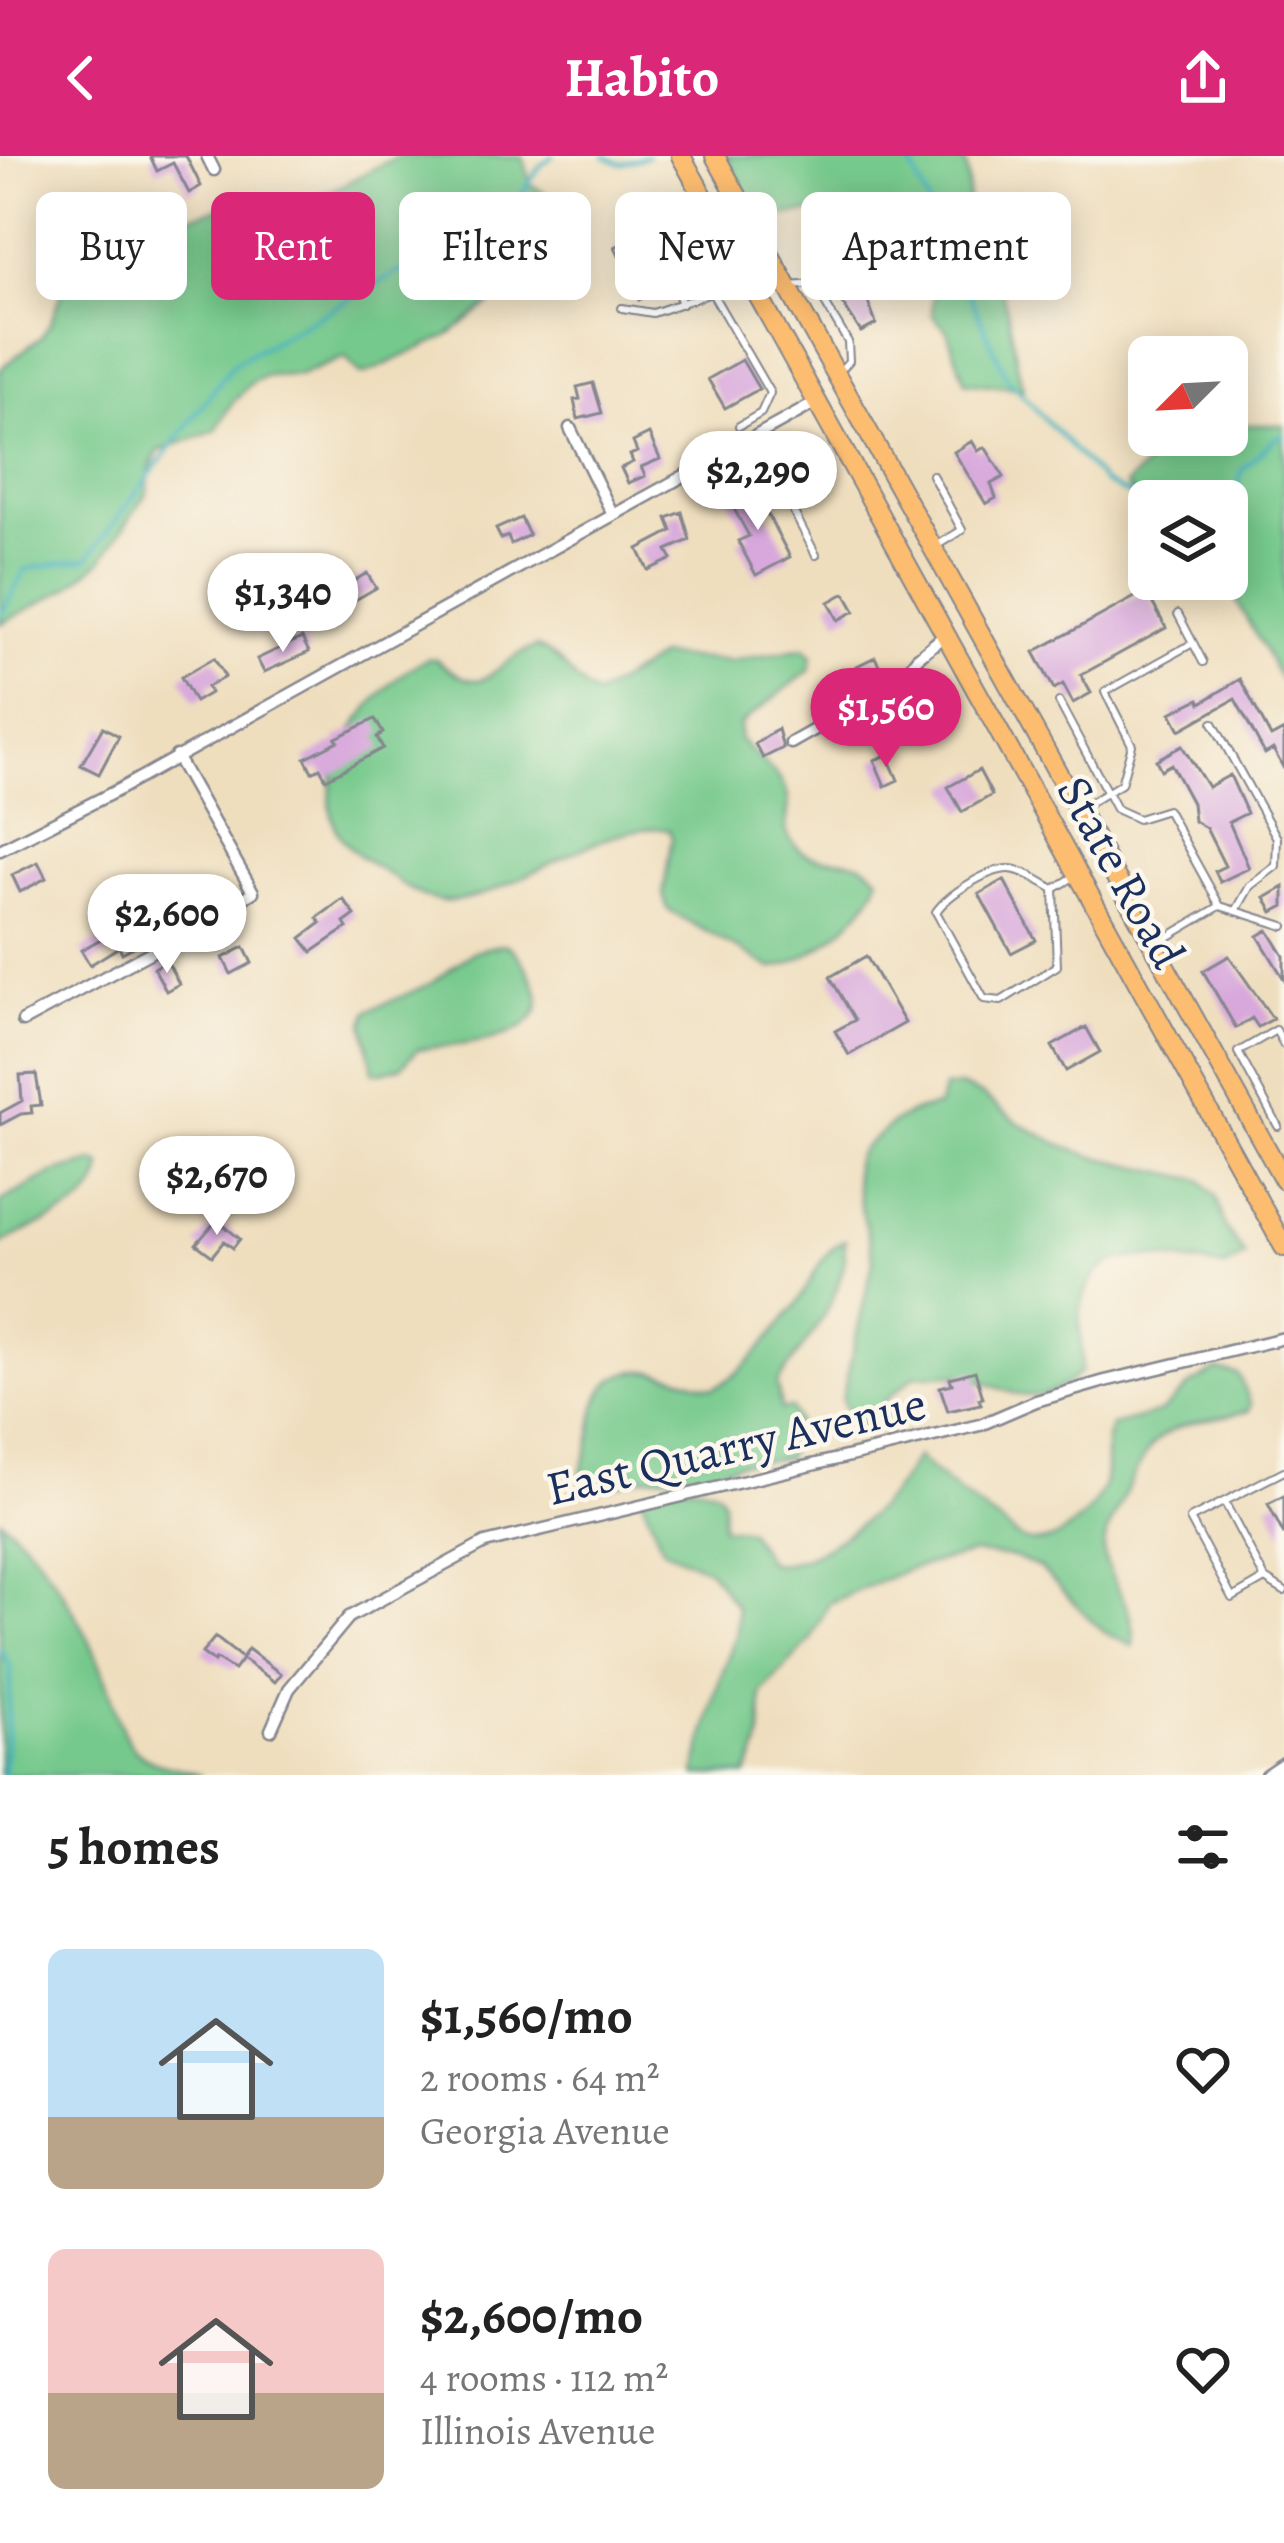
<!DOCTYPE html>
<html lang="en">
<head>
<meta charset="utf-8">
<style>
	body { margin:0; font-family:Alegreya,serif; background:#f6f6f6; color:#222; height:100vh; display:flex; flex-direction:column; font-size:45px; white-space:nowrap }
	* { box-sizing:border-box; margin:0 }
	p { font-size:39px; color:#767676 }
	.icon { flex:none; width:66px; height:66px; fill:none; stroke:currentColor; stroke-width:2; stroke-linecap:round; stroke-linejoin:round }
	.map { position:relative; height:1619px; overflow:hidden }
	.details { display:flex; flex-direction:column; background:#fff; flex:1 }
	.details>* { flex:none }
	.guide { position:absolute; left:36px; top:36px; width:1212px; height:108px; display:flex; gap:24px }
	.needle { width:78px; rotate:246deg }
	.fabs { position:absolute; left:1128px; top:180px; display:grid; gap:24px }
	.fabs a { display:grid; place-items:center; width:120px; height:120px; border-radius:18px; background:#fff; box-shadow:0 6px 30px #0003; font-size:60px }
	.price { position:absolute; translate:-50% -102px; padding:0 27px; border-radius:42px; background:#fff; color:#222; font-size:39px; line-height:78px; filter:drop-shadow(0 3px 6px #0008) }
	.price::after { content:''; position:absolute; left:50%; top:72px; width:36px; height:27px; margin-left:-18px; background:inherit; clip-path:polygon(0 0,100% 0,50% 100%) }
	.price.active { background:#db2777; color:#fff }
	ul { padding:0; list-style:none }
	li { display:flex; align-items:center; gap:36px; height:300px; padding:0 48px }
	li span { display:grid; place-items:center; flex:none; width:336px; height:240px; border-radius:18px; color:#555 }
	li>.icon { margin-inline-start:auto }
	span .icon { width:144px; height:144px; fill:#fffc; stroke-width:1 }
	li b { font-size:51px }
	h2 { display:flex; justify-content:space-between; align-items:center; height:144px; padding:0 48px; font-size:51px }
	.chip { padding:0 42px; border-radius:18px; background:#fff; box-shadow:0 6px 30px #0003; font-size:42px; line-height:108px }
	.chip.active { background:#db2777; color:#fff }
	header { display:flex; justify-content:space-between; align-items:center; height:156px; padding:0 48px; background:#db2777; color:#fff; font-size:54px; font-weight:600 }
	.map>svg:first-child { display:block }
	.green { fill:#76c98c; stroke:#487c75; stroke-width:3 }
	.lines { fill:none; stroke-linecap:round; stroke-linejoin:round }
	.stream { stroke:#42b1be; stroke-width:4.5 }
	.building { fill:#d8a8dc }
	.service-casing { stroke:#85868e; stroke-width:10 }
	.minor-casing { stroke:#85868e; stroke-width:15 }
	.primary-casing { stroke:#85868e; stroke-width:22 }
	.service { stroke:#fff; stroke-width:6 }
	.minor { stroke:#fff; stroke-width:10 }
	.primary { stroke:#fcbd6f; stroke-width:18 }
	.labels { text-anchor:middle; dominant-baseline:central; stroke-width:9; stroke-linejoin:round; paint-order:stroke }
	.street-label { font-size:48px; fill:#1b2f5e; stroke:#fbf7ec }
</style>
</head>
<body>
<header><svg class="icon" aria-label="back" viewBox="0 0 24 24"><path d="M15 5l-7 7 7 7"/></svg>Habito<svg class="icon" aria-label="share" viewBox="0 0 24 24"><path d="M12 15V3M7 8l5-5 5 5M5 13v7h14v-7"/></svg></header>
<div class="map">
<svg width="1284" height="1619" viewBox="0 0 1284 1619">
	<rect width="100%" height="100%" fill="#fbf7ec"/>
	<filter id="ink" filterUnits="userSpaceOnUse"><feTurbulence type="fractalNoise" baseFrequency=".00833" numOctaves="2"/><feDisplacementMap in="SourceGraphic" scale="24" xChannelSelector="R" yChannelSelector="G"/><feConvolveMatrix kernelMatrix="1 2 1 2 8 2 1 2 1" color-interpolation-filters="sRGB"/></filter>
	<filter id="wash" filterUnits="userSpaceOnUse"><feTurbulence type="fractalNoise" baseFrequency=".004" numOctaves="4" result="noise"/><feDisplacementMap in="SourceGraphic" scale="48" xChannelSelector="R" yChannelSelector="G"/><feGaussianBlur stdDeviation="2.7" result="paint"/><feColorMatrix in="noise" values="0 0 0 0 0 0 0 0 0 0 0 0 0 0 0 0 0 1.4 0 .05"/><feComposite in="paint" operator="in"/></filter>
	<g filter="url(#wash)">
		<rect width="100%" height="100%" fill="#efdebe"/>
		<!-- green -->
		<path class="green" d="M 398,0 L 523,0 L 531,29 L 556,43 L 540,67 L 509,133 L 449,179 L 365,218 L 359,217 L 345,201 L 301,219 L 266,220 L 252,226 L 232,247 L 215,275 L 158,295 L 150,312 L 147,337 L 101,405 L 68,432 L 0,468 L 0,213 L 41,181 L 51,166 L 78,88 L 147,77 L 177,64 L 229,50 L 289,57 Z
			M 725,0 L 963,0 C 973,25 965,49 969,74 C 973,95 992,112 1000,132 C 1013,165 1013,199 1023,233 L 965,226 L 947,175 L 932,158 C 945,36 888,50 794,58 C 781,59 770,64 758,55 C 743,44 737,16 725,0 Z
			M 1227,269 L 1284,269 L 1284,529 L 1224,423 L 1227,345 L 1149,345 L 1149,356 L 1126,329 C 1164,292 1171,279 1227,279 Z
			M 536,491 C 562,498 572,528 597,540 L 660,500 L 732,505 L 804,492 L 812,500 L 810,514 L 740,568 L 739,582 C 754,602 782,616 788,641 C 792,662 775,672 800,694 C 821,712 853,692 879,721 C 873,755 806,810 772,812 L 668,754 L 663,739 L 672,682 L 669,674 C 600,659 496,757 435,744 C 417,740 401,727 386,717 C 369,706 348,695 338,676 C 307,619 375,526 427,503 L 436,503 C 490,550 488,506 536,491 Z
			M 504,788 C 518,794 526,811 533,824 C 566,887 450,889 418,893 L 401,911 L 377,917 L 373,915 L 364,867 L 368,855 L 430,828 L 475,795 Z
			M 960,930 L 982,939 L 1017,966 L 1059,988 L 1091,1000 L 1201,1024 L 1216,1041 L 1226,1073 L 1245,1099 L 1226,1111 C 1168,1106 1092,1073 1080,1159 C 1078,1178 1085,1196 1081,1216 C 1032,1259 1015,1234 964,1220 C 948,1215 932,1221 916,1219 L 884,1245 L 891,1267 C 867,1282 850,1269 842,1243 L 873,1106 C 872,1075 844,1020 859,997 C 865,988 879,980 887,972 C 903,959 918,953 938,950 L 944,932 Z
			M 93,1006 L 102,1009 C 97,1062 33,1063 0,1090 L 0,1046 L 53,1017 Z
			M 845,1084 C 846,1144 809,1180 777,1227 L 781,1253 L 791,1252 L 797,1265 L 787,1302 L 740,1307 L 708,1317 L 641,1321 L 604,1333 L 586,1331 C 575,1314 587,1304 590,1286 C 593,1272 593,1253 600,1240 C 621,1196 678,1221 713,1232 C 747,1217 770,1180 794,1152 C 812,1130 817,1097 845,1084 Z
			M 1216,1214 L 1238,1218 L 1251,1248 L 1249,1255 C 1162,1274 1158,1264 1119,1351 C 1112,1366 1100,1385 1105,1403 C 1113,1432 1139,1458 1133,1490 L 1102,1475 L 1040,1412 L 1014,1401 L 973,1397 L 906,1414 L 829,1447 L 810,1485 L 761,1537 C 762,1569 765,1587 746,1619 L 695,1619 L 715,1537 L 737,1477 L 737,1452 L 709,1414 L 663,1393 L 642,1342 L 644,1338 C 670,1329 692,1324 717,1335 L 723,1345 L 722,1371 L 748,1374 L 769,1407 C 807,1414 865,1367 890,1339 C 900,1328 907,1314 917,1301 C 942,1325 970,1346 999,1366 C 1006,1371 1013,1379 1021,1383 C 1051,1398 1093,1358 1103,1332 C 1111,1312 1100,1286 1113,1269 L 1161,1256 L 1189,1230 Z
			M 0,1363 C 45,1398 91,1478 109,1533 C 116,1553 121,1584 140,1598 C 156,1611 183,1611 202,1619 L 0,1619 Z"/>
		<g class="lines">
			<!-- stream -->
			<path class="stream" d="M 604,0 L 621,8 L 648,0
				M 914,0 L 912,11 L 1007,222 L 1104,327 L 1149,348
				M 1227,355 L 1234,352 L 1242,314 L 1277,281 L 1284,281
				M 0,459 L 26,413 L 87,403 L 234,207 L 400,115 L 472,112 L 542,8 L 553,0
				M 0,1493 L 11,1513 L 4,1619"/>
		</g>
		<g id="blocks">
			<!-- building -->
			<path class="building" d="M 150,0 L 186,0 L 201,30 L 189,37 L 173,7 L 157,15 Z
				M 650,74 L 660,94 L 636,105 L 652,137 L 639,144 L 615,91 Z
				M 856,103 L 866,124 L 854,130 L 843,110 Z
				M 861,127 L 876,168 L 861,176 L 837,139 Z
				M 742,204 L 759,233 L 725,252 L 708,223 Z
				M 593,227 L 602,257 L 578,263 L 574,244 L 580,243 L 577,231 Z
				M 649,278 L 660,303 L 641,311 L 645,320 L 628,327 L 621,312 L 633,306 L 630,299 L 637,296 L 633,286 Z
				M 972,285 L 978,295 L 985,291 L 1004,321 L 991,328 L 996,342 L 986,348 L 954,296 Z
				M 753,331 L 790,401 L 756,419 L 738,385 L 749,380 L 729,344 Z
				M 682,356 L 690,384 L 667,394 L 672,403 L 648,414 L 638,393 L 672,375 L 667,362 Z
				M 521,362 L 529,379 L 511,388 L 508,380 L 501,383 L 496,373 Z
				M 367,417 L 376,432 L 350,447 L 342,432 Z
				M 1146,435 L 1166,472 L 1081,519 L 1091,537 L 1073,547 L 1063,528 L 1054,533 L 1034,496 Z
				M 845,437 L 855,455 L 838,464 L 829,446 Z
				M 302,482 L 309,496 L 264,516 L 257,503 Z
				M 875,501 L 885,522 L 856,539 L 845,516 Z
				M 214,502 L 225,521 L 207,531 L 210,537 L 195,546 L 181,521 Z
				M 1240,523 L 1271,581 L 1284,574 L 1284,613 L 1273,593 L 1265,598 L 1235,543 L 1180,574 L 1171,557 L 1199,543 L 1201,547 Z
				M 375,563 L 383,577 L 377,581 L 383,592 L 326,623 L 320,612 L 312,616 L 305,602 L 338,585 L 336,582 Z
				M 103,571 L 119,580 L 99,618 L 81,609 Z
				M 778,573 L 783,592 L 763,602 L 755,588 Z
				M 1182,590 L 1208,631 L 1230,619 L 1247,657 L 1229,666 L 1249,712 L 1220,726 L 1215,715 L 1225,710 L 1206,672 L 1194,665 L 1192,647 L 1171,608 L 1161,614 L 1156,604 Z
				M 887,599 L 898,624 L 885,630 L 874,604 Z
				M 979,614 L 992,639 L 962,656 L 948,631 Z
				M 38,706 L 46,722 L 20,736 L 12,719 Z
				M 1004,724 L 1036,784 L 1011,797 L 979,738 Z
				M 1284,731 L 1284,750 L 1273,756 L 1265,742 Z
				M 343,743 L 355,759 L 344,767 L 347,772 L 312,796 L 301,782 L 321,767 L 317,762 Z
				M 117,753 L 137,789 L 122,797 L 119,791 L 90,809 L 81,794 L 108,779 L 99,763 Z
				M 1268,774 L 1284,800 L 1284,823 L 1258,780 Z
				M 244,791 L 252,807 L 231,818 L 223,802 Z
				M 866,800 L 905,867 L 849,899 L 835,875 L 855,864 L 830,821 Z
				M 1229,800 L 1273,863 L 1258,871 L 1252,862 L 1236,872 L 1203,815 Z
				M 167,805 L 179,828 L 166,835 L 154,812 Z
				M 1086,871 L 1100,896 L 1066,915 L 1052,890 Z
				M 36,918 L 41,949 L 31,950 L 32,957 L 21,958 L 0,969 L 0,957 L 22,945 L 20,919 Z
				M 217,1064 L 240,1083 L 233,1092 L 224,1085 L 212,1100 L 196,1088 Z
				M 975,1215 L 983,1242 L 979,1243 L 981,1248 L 948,1255 L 940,1231 L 952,1228 L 950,1222 Z
				M 1284,1340 L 1284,1379 L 1268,1348 Z
				M 215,1481 L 242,1502 L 248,1493 L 281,1518 L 275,1526 L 242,1503 L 234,1514 L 216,1503 L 214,1506 L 202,1497 Z"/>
		</g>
	</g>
	<g filter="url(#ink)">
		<use href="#blocks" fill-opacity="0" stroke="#85868e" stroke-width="3"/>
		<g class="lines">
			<!-- service casing -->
			<g class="service-casing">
				<path id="service" d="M 790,130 L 814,128 L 848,186 L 849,205 L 839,216
					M 712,137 L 770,237 L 761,257 L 739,270
					M 682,148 L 669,114 L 688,100
					M 622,152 L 653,157 L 746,125
					M 755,281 L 816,399
					M 932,319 L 962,374 L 936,390
					M 1178,458 L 1203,506
					M 1059,546 L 1116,653 L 1138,663 L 1167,654 L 1220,750
					M 1213,567 L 1277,682 L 1276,710 L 1250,730 L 1236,755
					M 1080,653 L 1121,628 L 1132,589 L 1105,536 L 1193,487
					M 1054,733 C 1041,726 1024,714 1010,713 C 989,712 947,739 936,756 L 984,843 L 1001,845 L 1057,810 L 1054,733 L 1075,720
					M 1156,788 L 1220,750 L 1284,770
					M 1278,970 L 1238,896 L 1276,874 L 1284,889
					M 1284,1315 L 1190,1363 L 1232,1442 L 1265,1423 L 1284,1435
					M 1225,1347 L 1265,1423"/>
			</g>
			<!-- minor casing -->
			<g class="minor-casing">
				<path id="minor" d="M 207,0 L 214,14
					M 570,272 L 613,359
					M 791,587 L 900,525 L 917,502 L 945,479
					M 0,694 L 118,634 L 817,246
					M 23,865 L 203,768 L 253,736 L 176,600
					M 271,1574 L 289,1533 L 349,1461 L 485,1387 L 980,1269 L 1036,1245 L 1105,1225 L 1284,1182
					M 1266,1619 L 1284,1607"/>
			</g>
			<!-- primary casing -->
			<g class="primary-casing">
				<path id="primary" d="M 681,0 L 1284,1091
					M 715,0 L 1284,1024"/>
			</g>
			<!-- service -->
			<use href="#service" class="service"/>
			<!-- minor -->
			<use href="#minor" class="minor"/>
			<!-- primary -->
			<use href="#primary" class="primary"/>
		</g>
	</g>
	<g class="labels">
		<!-- street labels -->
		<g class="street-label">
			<text transform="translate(1121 716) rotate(61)">State Road</text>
			<text transform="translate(736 1290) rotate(-13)">East Quarry Avenue</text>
		</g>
	</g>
</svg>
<div class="fabs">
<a><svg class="needle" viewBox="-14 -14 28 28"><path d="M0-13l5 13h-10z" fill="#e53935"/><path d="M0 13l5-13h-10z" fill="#767676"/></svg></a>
<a><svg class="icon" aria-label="layers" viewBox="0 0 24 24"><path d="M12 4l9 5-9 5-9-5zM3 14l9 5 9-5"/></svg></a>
</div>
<b class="price" style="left:758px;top:377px">$2,290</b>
<b class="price" style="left:283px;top:499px">$1,340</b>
<b class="price active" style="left:886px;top:614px">$1,560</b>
<b class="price" style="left:167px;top:820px">$2,600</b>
<b class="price" style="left:217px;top:1082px">$2,670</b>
<div class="guide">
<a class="chip">Buy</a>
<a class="chip active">Rent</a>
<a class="chip">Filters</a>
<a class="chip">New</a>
<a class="chip">Apartment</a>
</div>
</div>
<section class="details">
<h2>5 homes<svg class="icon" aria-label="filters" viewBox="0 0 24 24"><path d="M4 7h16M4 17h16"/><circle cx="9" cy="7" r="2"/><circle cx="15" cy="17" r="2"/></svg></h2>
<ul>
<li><span style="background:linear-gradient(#bfe0f5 70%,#b9a48a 0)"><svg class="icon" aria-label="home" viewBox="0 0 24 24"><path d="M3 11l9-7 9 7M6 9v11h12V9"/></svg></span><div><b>$1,560/mo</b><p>2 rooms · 64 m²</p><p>Georgia Avenue</p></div><svg class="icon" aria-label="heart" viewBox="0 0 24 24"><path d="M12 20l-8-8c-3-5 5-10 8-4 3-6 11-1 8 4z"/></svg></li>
<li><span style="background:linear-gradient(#f6c9c9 60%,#b9a48a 0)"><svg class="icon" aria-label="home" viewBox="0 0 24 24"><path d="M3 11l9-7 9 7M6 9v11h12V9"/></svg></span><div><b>$2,600/mo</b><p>4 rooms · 112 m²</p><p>Illinois Avenue</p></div><svg class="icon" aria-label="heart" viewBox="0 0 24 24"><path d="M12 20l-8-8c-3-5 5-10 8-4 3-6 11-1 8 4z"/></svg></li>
</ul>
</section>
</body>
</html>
